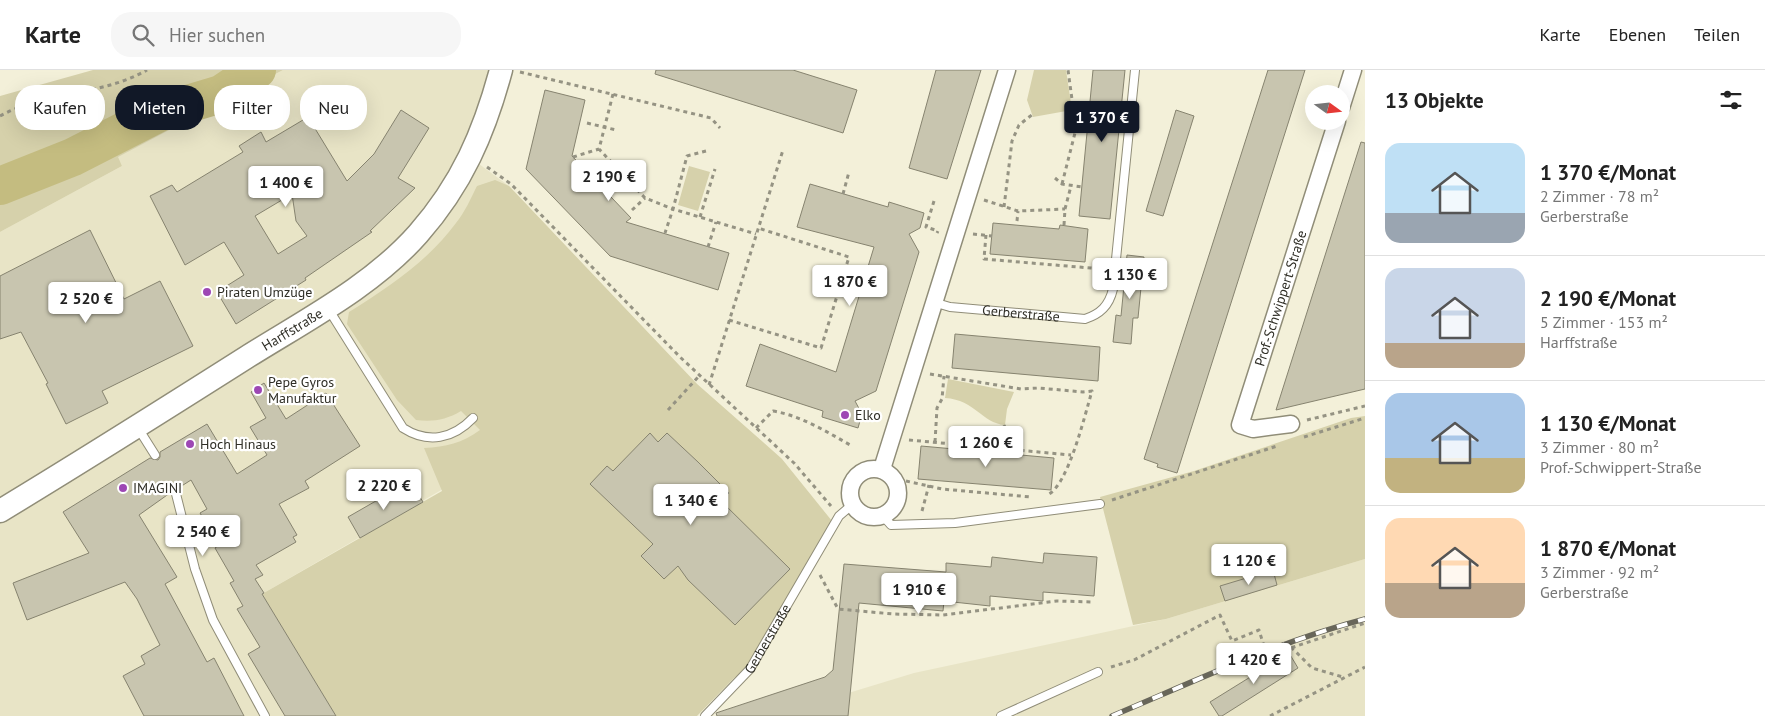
<!DOCTYPE html>
<html lang="de">
<head>
<meta charset="utf-8">
<style>
	body { margin:0; font-family:"PT Sans",sans-serif; background:#f6f6f6; color:#222; height:100vh; display:flex; flex-direction:column; font-size:19px; white-space:nowrap }
	* { box-sizing:border-box; margin:0 }
	p { font-size:16px; color:#767676 }
	.icon { flex:none; width:28px; height:28px; fill:none; stroke:currentColor; stroke-width:2; stroke-linecap:round; stroke-linejoin:round }
	.map { position:relative; flex:1; overflow:hidden }
	.sheet { display:flex; flex-direction:column; background:#fff; width:400px }
	.sheet>* { flex:none }
	.hud { position:absolute; left:15px; top:15px; width:475px; height:45px; display:flex; gap:10px }
	.needle { width:32px; rotate:105deg }
	.controls { position:absolute; left:1305px; top:15px; display:grid; gap:10px }
	.controls a { display:grid; place-items:center; width:45px; height:45px; border-radius:50%; background:#fff; box-shadow:0 5px 20px #0002; font-size:25px }
	.price { position:absolute; translate:-50% -42px; padding:0 11px; border-radius:5px; background:#fff; color:#222; font-size:16px; line-height:32px; filter:drop-shadow(0 1px 2px #0008) }
	.price::after { content:''; position:absolute; left:50%; top:30px; width:15px; height:11px; margin-left:-8px; background:inherit; clip-path:polygon(0 0,100% 0,50% 100%) }
	.price.active { background:#111827; color:#fff }
	ul { padding:0; list-style:none }
	li { display:flex; align-items:center; gap:15px; height:125px; padding:0 20px }
	li+li { border-top:1px solid #e0e0e0 }
	li span { display:grid; place-items:center; flex:none; width:140px; height:100px; border-radius:15px; color:#555 }
	li>.icon { margin-inline-start:auto }
	span .icon { width:60px; height:60px; fill:#fffc; stroke-width:1 }
	li b { font-size:21px }
	h2 { display:flex; justify-content:space-between; align-items:center; height:60px; padding:0 20px; font-size:21px }
	.chip { padding:0 18px; border-radius:20px; background:#fff; box-shadow:0 5px 20px #0002; font-size:18px; line-height:45px }
	.chip.active { background:#111827; color:#fff }
	header { display:flex; align-items:center; gap:30px; box-sizing:border-box; height:70px; padding:0 25px; background:#fff; border-bottom:1px solid #e0e0e0 }
	header strong { font-size:24px }
	nav { display:flex; gap:28px; margin-inline-start:auto; font-size:18px }
	.search { width:350px; height:45px; background:#f6f6f6; display:flex; align-items:center; gap:12px; box-sizing:border-box; padding:0 18px; border-radius:20px; color:#767676; font-size:19px }
	main { display:flex; flex:1; min-height:0 }
	.map>svg:first-child { display:block }
	.built { fill:#e8e4c6 }
	.green { fill:#d6d1ab }
	.lines { fill:none; stroke-linecap:round; stroke-linejoin:round }
	.river { stroke:#c4bc80; stroke-width:38 }
	.building { fill:#c8c5af; stroke:#86836f; fill-rule:evenodd }
	.lane-casing { stroke:#908d78; stroke-width:10 }
	.street-casing { stroke:#908d78; stroke-width:19 }
	.secondary-casing { stroke:#908d78; stroke-width:25 }
	.path { stroke:#959383; stroke-width:3; stroke-dasharray:4 4; stroke-linecap:butt }
	.lane { stroke:#fff; stroke-width:8 }
	.street { stroke:#fff; stroke-width:16 }
	.secondary { stroke:#fff; stroke-width:22 }
	.rail-casing { stroke:#68665a; stroke-width:5.5 }
	.rail { stroke:#fff; stroke-width:4; stroke-dasharray:11; stroke-linecap:butt }
	.poi-dot { fill:#9d47b4; stroke:#fff; stroke-width:2 }
	.labels { text-anchor:middle; dominant-baseline:central; stroke-width:4.5; stroke-linejoin:round; paint-order:stroke }
	.poi-label { font-size:14px; fill:#2f2e26; stroke:#fff; text-anchor:start }
	.street-label { font-size:14px; fill:#2f2e26; stroke:#fff }
</style>
</head>
<body>
<header>
<strong>Karte</strong>
<div class="search"><svg class="icon" aria-label="search" viewBox="0 0 24 24"><circle cx="10" cy="10" r="6"/><path d="M15 15l6 6"/></svg>Hier suchen</div>
<nav><a>Karte</a><a>Ebenen</a><a>Teilen</a></nav>
</header>
<main>
<div class="map">
<svg width="1365" height="646" viewBox="0 0 1365 646">
	<rect width="100%" height="100%" fill="#f3f0d9"/>
	<!-- built -->
	<path class="built" d="M 283,0 L 490,0 L 477,52 L 410,185 L 444,151 L 479,94 L 509,116 L 697,314 L 782,389 L 505,383 L 262,524 L 336,646 L 0,646 L 0,162 L 122,96 L 117,87 Z
		M 1365,489 L 1365,646 L 773,646 L 914,603 L 1166,549 Z"/>
	<!-- green -->
	<path class="green" d="M 93,0 L 283,0 L 118,87 L 122,96 L 0,162 L 0,26 Z
		M 1034,0 L 1066,0 L 1072,40 L 1033,47 L 1027,30 Z
		M 689,96 L 710,102 L 698,141 L 678,135 Z
		M 495,110 L 509,116 L 697,314 L 782,389 L 832,451 L 749,597 L 734,608 L 697,646 L 336,646 L 262,524 L 442,421 L 424,378 C 446,377 462,373 480,360 L 461,341 C 446,350 433,352 416,350 L 397,330 L 347,254 L 349,242 C 389,217 428,191 456,153 C 465,142 471,128 477,116 Z
		M 948,309 L 1014,322 L 1007,339 L 1005,355 C 981,353 976,330 945,328 Z
		M 1365,346 L 1365,489 L 1166,549 L 1133,555 L 1100,427 L 1194,401 L 1351,348 Z"/>
	<g class="lines">
		<!-- river -->
		<path class="river" d="M 0,116 L 73,87 L 161,42 L 221,24 L 257,0"/>
	</g>
	<!-- building -->
	<path class="building" d="M 656,0 L 793,0 L 857,20 L 843,63 L 655,4 Z
		M 936,0 L 981,0 L 947,109 L 909,98 Z
		M 1093,0 L 1125,0 L 1110,149 L 1079,146 Z
		M 1268,0 L 1305,0 L 1177,403 L 1157,397 L 1158,394 L 1144,389 Z
		M 545,20 L 585,30 L 572,86 L 631,148 L 626,152 L 729,183 L 718,220 L 610,186 L 526,99 Z
		M 401,40 L 429,58 L 398,108 L 415,118 L 370,161 L 372,162 L 305,208 L 306,210 L 236,254 L 217,222 L 244,205 L 224,172 L 185,195 L 150,126 L 172,115 L 177,122 L 243,82 L 239,76 L 261,62 L 266,72 L 308,47 L 347,111 L 374,84 ZM 292,124 L 296,151 L 307,166 L 278,184 L 255,146 Z
		M 1176,40 L 1194,46 L 1163,146 L 1146,141 Z
		M 1361,72 L 1365,73 L 1365,319 L 1276,340 Z
		M 810,114 L 888,137 L 889,132 L 924,143 L 920,158 L 909,164 L 919,182 L 876,321 L 855,331 L 862,344 L 858,358 L 822,347 L 823,341 L 746,316 L 760,274 L 836,302 L 874,177 L 797,157 Z
		M 993,153 L 1059,159 L 1060,155 L 1088,159 L 1085,192 L 990,184 Z
		M 90,160 L 124,229 L 160,211 L 193,276 L 102,321 L 108,333 L 66,354 L 46,314 L 48,313 L 21,262 L 0,269 L 0,206 Z
		M 1127,185 L 1144,187 L 1138,248 L 1133,248 L 1131,274 L 1113,272 L 1116,245 L 1121,246 Z
		M 955,264 L 1100,277 L 1098,311 L 952,298 Z
		M 264,313 L 286,349 L 326,323 L 360,376 L 305,411 L 309,418 L 279,434 L 297,465 L 293,467 L 296,472 L 256,495 L 263,505 L 255,509 L 264,523 L 262,524 L 336,646 L 285,646 L 248,584 L 260,577 L 237,539 L 243,536 L 230,513 L 234,511 L 215,478 L 219,475 L 200,443 L 207,439 L 191,410 L 180,417 L 176,415 L 171,416 L 170,423 L 139,445 L 177,507 L 165,514 L 207,592 L 214,588 L 244,646 L 144,646 L 123,606 L 145,594 L 141,586 L 160,575 L 137,529 L 125,512 L 27,550 L 13,513 L 89,483 L 63,442 L 150,388 L 158,390 L 160,387 L 160,382 L 207,354 L 237,404 L 267,385 L 250,357 L 266,348 L 251,322 Z
		M 650,363 L 658,372 L 667,363 L 698,392 L 729,423 L 721,431 L 790,499 L 735,555 L 688,510 L 678,496 L 664,509 L 641,486 L 653,474 L 590,414 L 607,396 L 613,401 Z
		M 921,376 L 1054,388 L 1051,420 L 918,409 Z
		M 415,419 L 423,432 L 360,468 L 348,447 L 395,420 Z
		M 1044,483 L 1097,487 L 1094,526 L 1043,522 L 1043,531 L 990,526 L 990,536 L 944,531 L 943,541 L 859,533 L 848,646 L 717,646 L 716,643 L 825,607 L 833,600 L 844,494 L 946,502 L 946,493 L 991,497 L 992,487 L 1043,493 Z
		M 1273,500 L 1277,515 L 1225,531 L 1220,516 Z
		M 1289,583 L 1298,598 L 1222,646 L 1219,646 L 1210,632 Z"/>
	<g class="lines">
		<!-- lane casing -->
		<g class="lane-casing">
			<g id="lane">
				<path id="s1" d="M 933,232 L 950,237 L 1085,249 C 1100,244 1109,236 1113,219 L 1135,0"/>
				<path d="M 329,240 L 403,358 C 428,374 453,369 473,348"/>
				<path d="M 138,358 L 155,385"/>
				<path d="M 175,420 L 195,499 L 213,550 L 265,646"/>
				<path d="M 883,446 L 891,455 L 955,453 L 1100,434"/>
				<path id="s2" d="M 705,646 L 750,599 L 839,446 L 853,434"/>
				<path d="M 1001,646 L 1098,602"/>
			</g>
		</g>
		<!-- street casing -->
		<g class="street-casing">
			<g id="street">
				<path d="M 1341,38 L 1353,0"/>
				<path id="s3" d="M 1291,354 L 1253,359 L 1240,355 L 1337,51"/>
				<circle cx="874" cy="423" r="24"/>
				<path d="M 882,399 L 1007,0"/>
			</g>
		</g>
		<!-- secondary casing -->
		<g class="secondary-casing">
			<g id="secondary">
				<path id="s4" d="M 0,441 C 83,391 165,339 247,287 C 306,250 372,216 418,164 C 462,114 484,63 501,0"/>
			</g>
		</g>
		<!-- path -->
		<path class="path" d="M 520,2 L 711,48 L 720,58
			M 613,24 L 599,79 L 645,128 L 673,139 L 665,163
			M 0,46 C 46,21 102,26 147,0
			M 587,53 L 616,60
			M 706,81 L 687,86 L 673,139 L 756,164
			M 573,87 L 599,79
			M 487,97 L 511,114 L 680,287 L 794,393 L 831,436
			M 602,108 L 616,96
			M 1055,108 L 1062,114 L 1082,117
			M 1062,114 L 1076,59 L 1068,0
			M 843,124 L 849,102
			M 984,130 L 1018,141 L 1065,139
			M 934,131 L 926,157 L 938,161 L 937,163
			M 1004,137 L 1012,71 L 1019,55 L 1033,44
			M 632,140 L 645,128
			M 700,147 L 715,99
			M 1017,151 L 1018,141
			M 1064,155 L 1065,139 L 1071,116
			M 973,164 L 992,166
			M 986,165 L 984,189 L 1102,199
			M 708,177 L 716,152
			M 729,250 L 821,278 L 849,187 L 758,158
			M 930,304 L 1021,319 L 1039,318 L 1083,322 L 1092,321 C 1085,344 1068,417 1047,425
			M 709,315 L 783,80
			M 668,340 L 699,306
			M 1307,350 L 1365,336
			M 1004,355 L 1014,379
			M 756,358 L 773,341 C 802,346 827,362 852,376
			M 1304,367 L 1365,348
			M 909,370 L 1071,385
			M 935,372 L 937,338 L 942,329 L 944,306
			M 906,411 L 942,419 L 1031,427
			M 1112,430 L 1277,376
			M 922,441 L 929,415
			M 820,505 L 838,539 L 893,544 L 943,545 L 1057,531 L 1094,532
			M 1291,577 L 1312,598 L 1343,607
			M 1111,597 L 1134,590 L 1220,545 L 1232,571 L 1259,560 L 1267,586 L 1365,553
			M 1270,646 L 1365,597"/>
		<!-- lane -->
		<use href="#lane" class="lane"/>
		<!-- street -->
		<use href="#street" class="street"/>
		<!-- secondary -->
		<use href="#secondary" class="secondary"/>
		<!-- rail casing -->
		<g class="rail-casing">
			<path id="rail" d="M 1112,646 C 1195,611 1277,572 1365,549"/>
		</g>
		<!-- rail -->
		<use href="#rail" class="rail"/>
	</g>
	<!-- markers -->
	<g class="poi-dot">
		<circle cx="207" cy="222" r="5"/>
		<circle cx="258" cy="320" r="5"/>
		<circle cx="845" cy="345" r="5"/>
		<circle cx="190" cy="374" r="5"/>
		<circle cx="123" cy="418" r="5"/>
	</g>
	<g class="labels">
		<!-- poi labels -->
		<g class="poi-label">
			<text x="217" y="222">Piraten Umzüge</text>
			<text x="268" y="312">Pepe Gyros<tspan x="268" dy="16">Manufaktur</tspan></text>
			<text x="855" y="345">Elko</text>
			<text x="200" y="374">Hoch Hinaus</text>
			<text x="133" y="418">IMAGINI</text>
		</g>
		<!-- street labels -->
		<g class="street-label">
			<text stroke="none"><textPath href="#s3" startOffset="185">Prof.-Schwippert-Straße</textPath></text>
			<text stroke="none"><textPath href="#s1" startOffset="89">Gerberstraße</textPath></text>
			<text stroke="none"><textPath href="#s4" startOffset="344">Harffstraße</textPath></text>
			<text stroke="none"><textPath href="#s2" startOffset="100">Gerberstraße</textPath></text>
		</g>
	</g>
</svg>
<div class="controls">
<a><svg class="needle" viewBox="-14 -14 28 28"><path d="M0-13l5 13h-10z" fill="#e53935"/><path d="M0 13l5-13h-10z" fill="#767676"/></svg></a>
</div>
<b class="price active" style="left:1102px;top:73px">1 370 €</b>
<b class="price" style="left:609px;top:132px">2 190 €</b>
<b class="price" style="left:286px;top:138px">1 400 €</b>
<b class="price" style="left:1130px;top:230px">1 130 €</b>
<b class="price" style="left:850px;top:237px">1 870 €</b>
<b class="price" style="left:86px;top:254px">2 520 €</b>
<b class="price" style="left:986px;top:398px">1 260 €</b>
<b class="price" style="left:384px;top:441px">2 220 €</b>
<b class="price" style="left:691px;top:456px">1 340 €</b>
<b class="price" style="left:203px;top:487px">2 540 €</b>
<b class="price" style="left:1249px;top:516px">1 120 €</b>
<b class="price" style="left:919px;top:545px">1 910 €</b>
<b class="price" style="left:1254px;top:615px">1 420 €</b>
<div class="hud">
<a class="chip">Kaufen</a>
<a class="chip active">Mieten</a>
<a class="chip">Filter</a>
<a class="chip">Neu</a>
</div>
</div>
<section class="sheet">
<h2>13 Objekte<svg class="icon" aria-label="filters" viewBox="0 0 24 24"><path d="M4 7h16M4 17h16"/><circle cx="9" cy="7" r="2"/><circle cx="15" cy="17" r="2"/></svg></h2>
<ul>
<li><span style="background:linear-gradient(#bfe0f5 70%,#9aa5b1 0)"><svg class="icon" aria-label="home" viewBox="0 0 24 24"><path d="M3 11l9-7 9 7M6 9v11h12V9"/></svg></span><div><b>1 370 €/Monat</b><p>2 Zimmer · 78 m²</p><p>Gerberstraße</p></div></li>
<li><span style="background:linear-gradient(#c9d6e8 75%,#b9a48a 0)"><svg class="icon" aria-label="home" viewBox="0 0 24 24"><path d="M3 11l9-7 9 7M6 9v11h12V9"/></svg></span><div><b>2 190 €/Monat</b><p>5 Zimmer · 153 m²</p><p>Harffstraße</p></div></li>
<li><span style="background:linear-gradient(#a9c7e8 65%,#c2b280 0)"><svg class="icon" aria-label="home" viewBox="0 0 24 24"><path d="M3 11l9-7 9 7M6 9v11h12V9"/></svg></span><div><b>1 130 €/Monat</b><p>3 Zimmer · 80 m²</p><p>Prof.-Schwippert-Straße</p></div></li>
<li><span style="background:linear-gradient(#ffd9b3 65%,#b9a48a 0)"><svg class="icon" aria-label="home" viewBox="0 0 24 24"><path d="M3 11l9-7 9 7M6 9v11h12V9"/></svg></span><div><b>1 870 €/Monat</b><p>3 Zimmer · 92 m²</p><p>Gerberstraße</p></div></li>
</ul>
</section>
</main>
</body>
</html>
